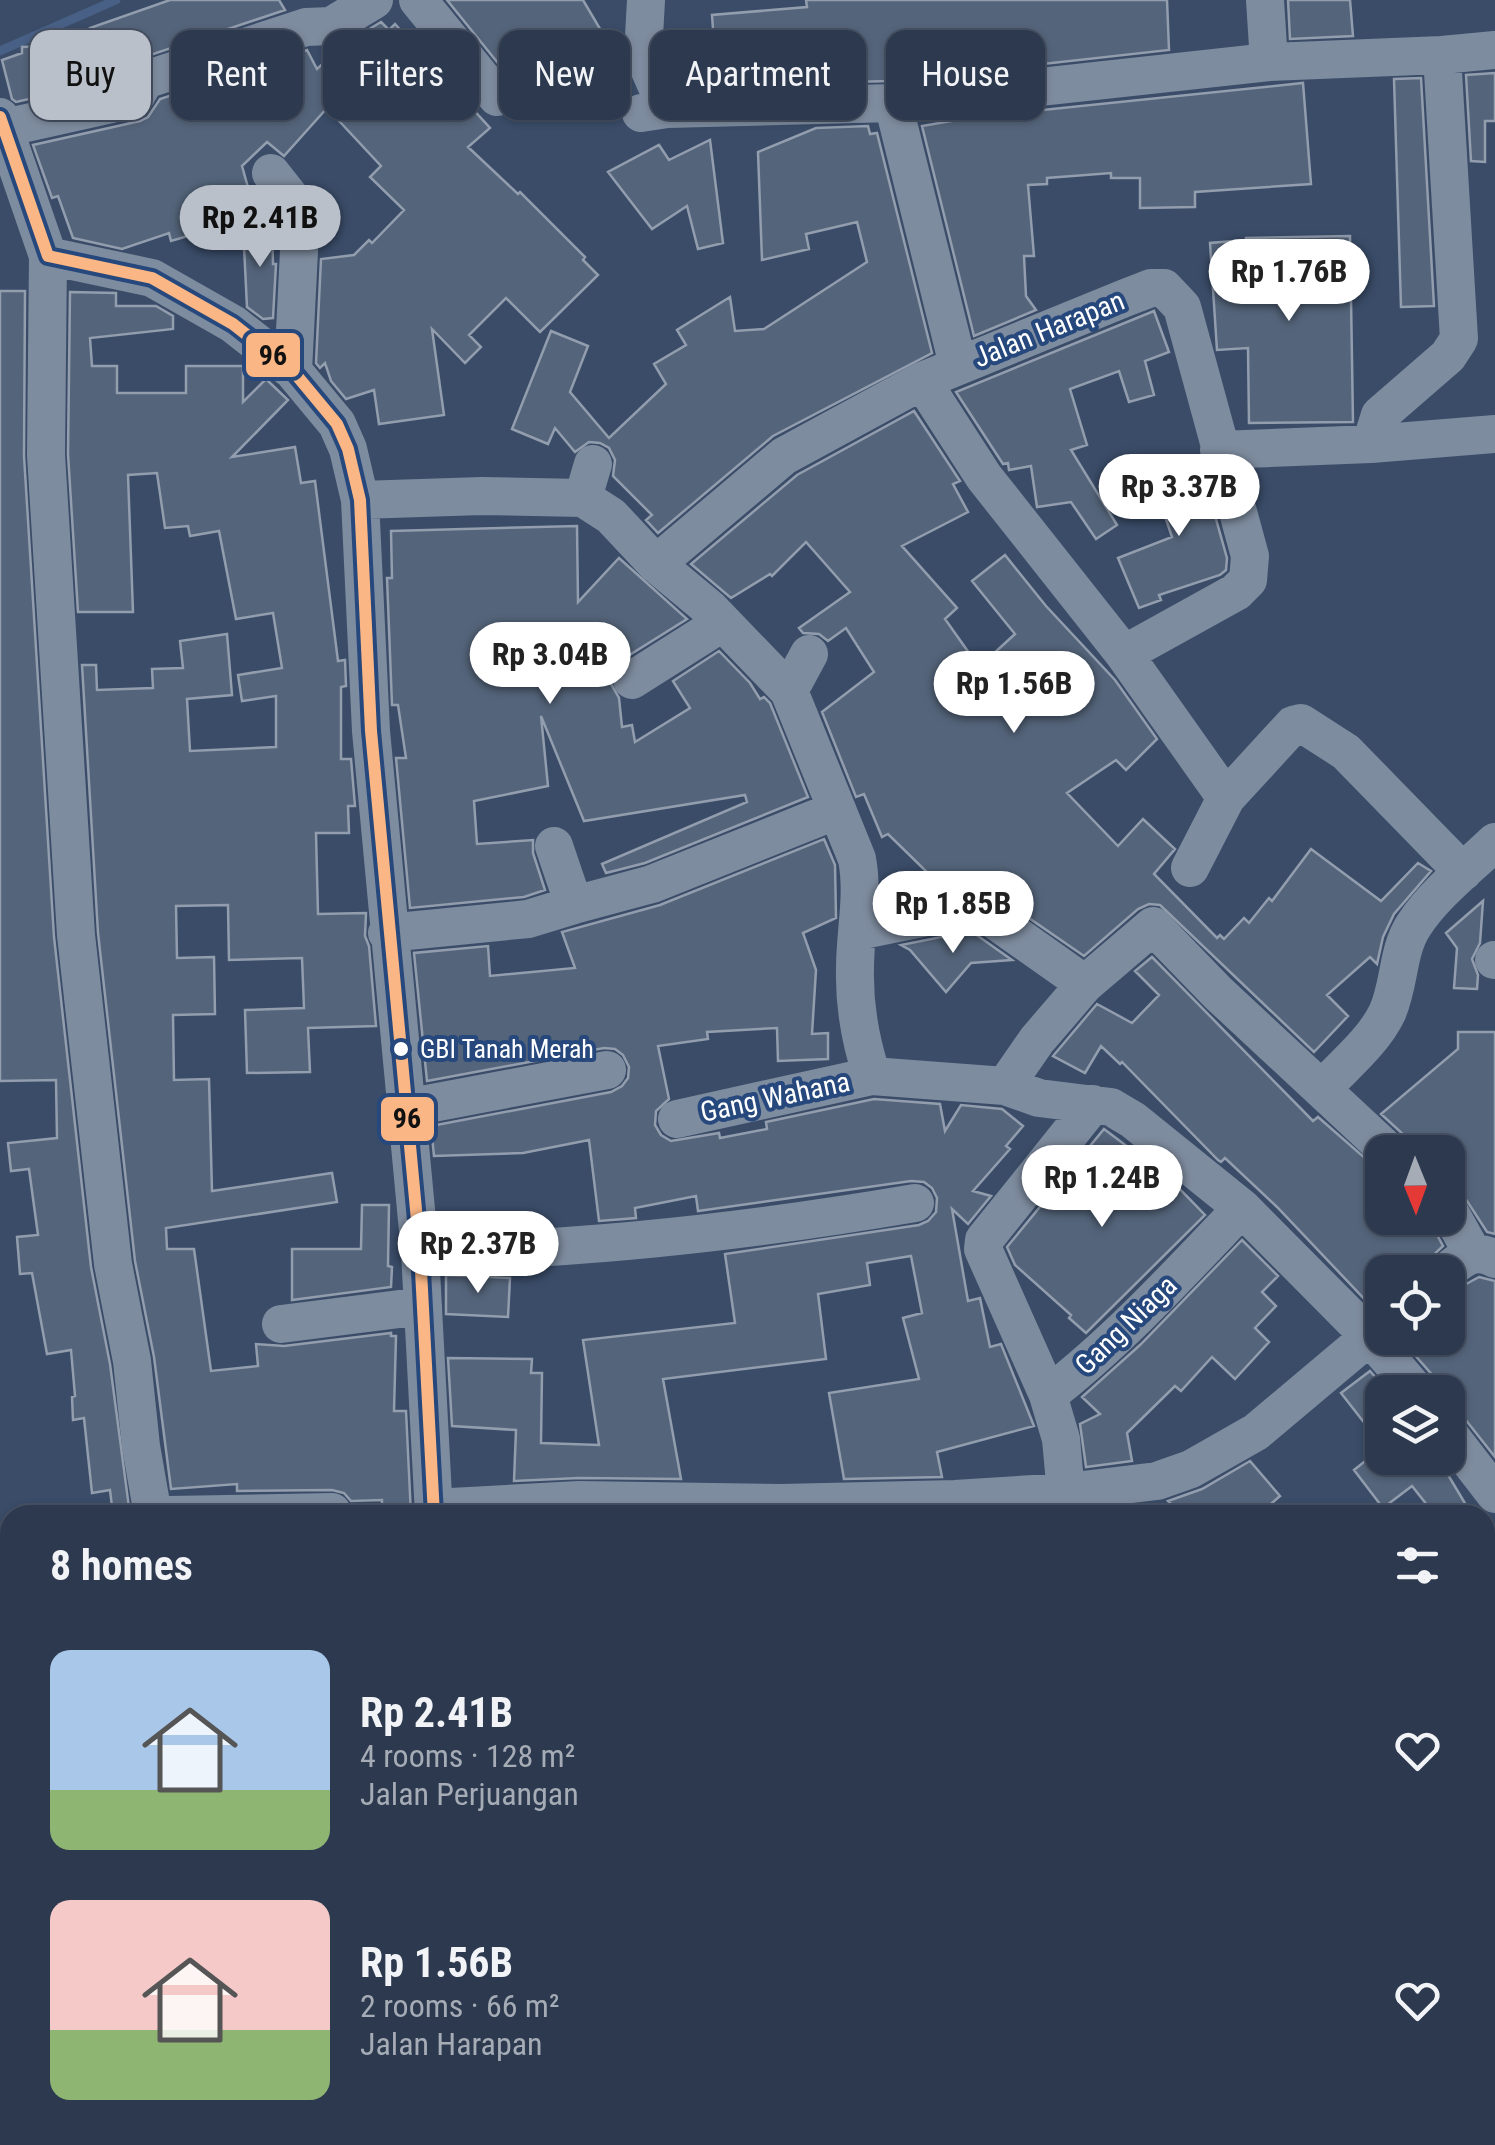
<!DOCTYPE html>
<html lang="en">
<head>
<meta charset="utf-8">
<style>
	body { margin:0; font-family:"Roboto Condensed",sans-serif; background:#344055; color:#f1f3f6; height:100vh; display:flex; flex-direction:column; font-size:38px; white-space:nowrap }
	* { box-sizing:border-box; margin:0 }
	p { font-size:32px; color:#a6acb6 }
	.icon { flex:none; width:55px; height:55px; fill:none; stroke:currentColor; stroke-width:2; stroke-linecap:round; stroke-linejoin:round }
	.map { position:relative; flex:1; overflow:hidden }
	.drawer { position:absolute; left:0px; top:1505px; width:1495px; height:640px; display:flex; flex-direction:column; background:#2c394e; border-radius:30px 30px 0 0; box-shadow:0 2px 8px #0004,0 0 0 2px #485366 }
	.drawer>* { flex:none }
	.banner { position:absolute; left:30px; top:30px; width:1435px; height:90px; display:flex; gap:20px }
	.needle { width:65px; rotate:179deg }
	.tools { position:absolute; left:1365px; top:1135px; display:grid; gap:20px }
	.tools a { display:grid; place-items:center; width:100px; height:100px; border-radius:20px; background:#2c394e; box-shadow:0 2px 8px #0004,0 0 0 2px #485366; font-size:50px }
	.price { position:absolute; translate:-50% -85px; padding:0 22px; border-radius:35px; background:#fff; color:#222; font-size:32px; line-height:65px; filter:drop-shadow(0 2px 5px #0008) }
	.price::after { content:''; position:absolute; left:50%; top:60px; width:30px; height:22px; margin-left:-15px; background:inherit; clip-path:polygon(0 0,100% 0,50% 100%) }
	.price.current { background:#bac0ca; color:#111 }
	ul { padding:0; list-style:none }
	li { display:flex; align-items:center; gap:30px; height:250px; padding:0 50px }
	li span { display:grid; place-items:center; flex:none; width:280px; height:200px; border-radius:20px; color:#555 }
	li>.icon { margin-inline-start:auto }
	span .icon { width:120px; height:120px; fill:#fffc; stroke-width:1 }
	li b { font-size:42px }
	h2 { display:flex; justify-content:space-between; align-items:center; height:120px; padding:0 50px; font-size:42px }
	.tag { padding:0 35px; border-radius:20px; background:#2c394e; box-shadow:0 2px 8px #0004,0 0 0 2px #485366; font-size:35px; line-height:90px }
	.tag.current { background:#bac0ca; color:#111 }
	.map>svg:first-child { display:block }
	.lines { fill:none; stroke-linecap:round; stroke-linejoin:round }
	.stream { stroke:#486085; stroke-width:9 }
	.building { fill:#54647a; stroke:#929dae; stroke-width:2.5 }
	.minor { stroke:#7e8c9f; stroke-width:38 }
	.bus-1-casing { stroke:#26487c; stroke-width:20 }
	.bus-1 { stroke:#fab685; stroke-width:12 }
	.bus-dot { fill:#fff; stroke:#26487c; stroke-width:4 }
	.labels { text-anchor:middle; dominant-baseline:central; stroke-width:8; stroke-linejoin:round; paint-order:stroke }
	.bus-label { font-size:26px; fill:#fff; stroke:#26487c; text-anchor:start }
	.street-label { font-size:28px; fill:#fff; stroke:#26487c }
	.line-badge { stroke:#26487c; stroke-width:4 }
	.pale-badge-label { font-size:28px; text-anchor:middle; font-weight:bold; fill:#111 }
</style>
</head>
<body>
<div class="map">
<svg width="1495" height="2145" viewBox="0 0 1495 2145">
	<rect width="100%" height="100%" fill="#3a4c68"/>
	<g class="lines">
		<!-- stream -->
		<path class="stream" d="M 0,51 L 116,0"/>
	</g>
	<!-- building -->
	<path class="building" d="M 170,0 L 279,0 L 285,10 L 138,59 L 126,68 L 119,79 L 16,102 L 12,99 L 2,60 L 22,53 L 22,47 L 95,43 L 90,28 Z
		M 447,0 L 583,0 L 609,44 L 519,98 L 514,83 Z
		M 806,0 L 1167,0 L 1169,50 L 891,81 L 717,85 L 712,15 L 807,7 Z
		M 1288,0 L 1350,0 L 1353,36 L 1290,39 Z
		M 381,22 L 389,30 L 395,24 L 490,128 L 468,147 L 518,194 L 520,192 L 585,257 L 583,260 L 598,275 L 540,332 L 506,298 L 469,335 L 481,347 L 465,363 L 432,329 L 444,415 L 379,424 L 374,390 L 346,399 L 331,381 L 325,363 L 320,368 L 316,363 L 321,259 L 354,255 L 369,240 L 372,243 L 404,210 L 370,177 L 381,166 L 327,108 L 284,156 L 267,142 L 242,166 L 256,216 L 171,241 L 169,233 L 122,249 L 73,238 L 58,196 L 52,198 L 33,145 L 140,121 L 148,117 L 160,99 L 307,50 L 317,69 L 343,45 Z
		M 1495,73 L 1495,121 L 1485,121 L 1485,162 L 1471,161 L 1466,75 Z
		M 1421,78 L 1434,306 L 1401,307 L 1394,79 Z
		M 1303,83 L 1311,184 L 1195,192 L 1195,207 L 1140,208 L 1140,178 L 1111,178 L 1111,173 L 1047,178 L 1047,184 L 1028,185 L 1034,256 L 1024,256 L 1026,296 L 1036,310 L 974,336 L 922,126 L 975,117 Z
		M 868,126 L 870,134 L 877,133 L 932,353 L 773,436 L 658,533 L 646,520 L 652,515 L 613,476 L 615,460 L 609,448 L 600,443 L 589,442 L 575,452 L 555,428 L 548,444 L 512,429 L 551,331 L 588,346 L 570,392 L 609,438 L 666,384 L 654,364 L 686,345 L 677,330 L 730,297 L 735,331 L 764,329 L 867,262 L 857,222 L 806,234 L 809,249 L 762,260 L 758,152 L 816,128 Z
		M 710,140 L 723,243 L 698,249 L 687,206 L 652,229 L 608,172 L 659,145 L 669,160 Z
		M 243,226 L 272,226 L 273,264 L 276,264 L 273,318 L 263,319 L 247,307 Z
		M 1350,236 L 1353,422 L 1249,423 L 1248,348 L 1217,350 L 1210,243 L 1246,240 L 1246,238 Z
		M 0,291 L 25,291 L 24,456 L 54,937 L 91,1267 L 110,1364 L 130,1515 L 113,1515 L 110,1490 L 92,1493 L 84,1418 L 73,1420 L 72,1397 L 75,1396 L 71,1350 L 47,1354 L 32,1273 L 20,1274 L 17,1237 L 38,1235 L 29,1169 L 11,1171 L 8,1143 L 57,1138 L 56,1080 L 0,1081 Z
		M 70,292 L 116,293 L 116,306 L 156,306 L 173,316 L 173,329 L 90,338 L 92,366 L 117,366 L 117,393 L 186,393 L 186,366 L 243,366 L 243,402 L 266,379 L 288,400 L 232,457 L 295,447 L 301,483 L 315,481 L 338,661 L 345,660 L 346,686 L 341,687 L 341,759 L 351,759 L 355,806 L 348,806 L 349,833 L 316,833 L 318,914 L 366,913 L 365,936 L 369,946 L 376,1026 L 308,1028 L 310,1072 L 247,1073 L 245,1010 L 304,1008 L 302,958 L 229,960 L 228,905 L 176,906 L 177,958 L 214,957 L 215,1014 L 173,1015 L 174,1080 L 209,1079 L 212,1191 L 332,1173 L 337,1202 L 166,1228 L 167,1249 L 194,1249 L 211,1371 L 258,1366 L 256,1344 L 284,1346 L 391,1333 L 391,1336 L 396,1336 L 394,1411 L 406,1411 L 411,1515 L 382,1515 L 382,1500 L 351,1501 L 344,1493 L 332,1490 L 237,1491 L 237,1484 L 171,1489 L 154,1357 L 135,1261 L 98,933 L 82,665 L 96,665 L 97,690 L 153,688 L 152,669 L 183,668 L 180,641 L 227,634 L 232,695 L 187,699 L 190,751 L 276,747 L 276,696 L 242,701 L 238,675 L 282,668 L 273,613 L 236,619 L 219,531 L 190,536 L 188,526 L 165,528 L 157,473 L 128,475 L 133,612 L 78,612 L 68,454 Z
		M 1154,311 L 1169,352 L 1145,361 L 1154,395 L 1129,402 L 1119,371 L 1070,389 L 1087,445 L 1071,450 L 1117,525 L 1096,539 L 1071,502 L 1037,507 L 1031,466 L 1009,470 L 1008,463 L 1003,464 L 956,392 Z
		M 914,411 L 960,481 L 953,484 L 968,512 L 902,546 L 957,608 L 945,619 L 979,667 L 1015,634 L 972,581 L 1005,555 L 1046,606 L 1115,680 L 1157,739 L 1126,770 L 1116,760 L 1067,793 L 1118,846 L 1143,819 L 1175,849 L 1154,874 L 1217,938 L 1220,935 L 1224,939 L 1244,918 L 1249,923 L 1269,898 L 1272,901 L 1311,849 L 1381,901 L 1418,863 L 1431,871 L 1394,914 L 1383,937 L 1377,964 L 1370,957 L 1327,995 L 1348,1016 L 1314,1052 L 1160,905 L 1149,904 L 1138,909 L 1084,956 L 981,885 L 911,897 L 931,876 L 888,834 L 882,837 L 864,794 L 856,797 L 822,712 L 874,672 L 846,628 L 828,641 L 819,634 L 803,633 L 799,628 L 850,592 L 806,542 L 772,576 L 770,574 L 731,598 L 691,564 L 797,475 Z
		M 1199,459 L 1227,558 L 1226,570 L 1220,575 L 1159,595 L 1161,600 L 1139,608 L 1118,558 L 1172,537 L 1151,475 Z
		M 577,526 L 578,602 L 619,558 L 687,619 L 620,661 L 612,670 L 610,682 L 619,698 L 622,727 L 632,725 L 635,742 L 690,708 L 673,681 L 719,651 L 750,683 L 760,699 L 764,697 L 770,703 L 808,797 L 645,863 L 606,873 L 602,864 L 747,802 L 745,795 L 584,821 L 541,716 L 548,786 L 474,801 L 477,844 L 533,840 L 533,853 L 545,890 L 524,897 L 410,908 L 396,758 L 406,758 L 398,705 L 392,705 L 387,578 L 392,578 L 391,531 Z
		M 824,839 L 835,865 L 836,918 L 803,933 L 816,970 L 812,1034 L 828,1033 L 828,1059 L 778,1061 L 777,1028 L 707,1032 L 708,1039 L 658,1046 L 669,1099 L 656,1111 L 655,1125 L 661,1135 L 671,1141 L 719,1133 L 720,1138 L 767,1129 L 766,1122 L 874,1099 L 940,1104 L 945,1131 L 961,1105 L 1002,1109 L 1023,1126 L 1006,1146 L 1010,1149 L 973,1191 L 991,1196 L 968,1224 L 952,1209 L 968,1301 L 980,1298 L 990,1347 L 1001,1344 L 1034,1426 L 937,1452 L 942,1477 L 844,1479 L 829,1393 L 919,1379 L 903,1318 L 922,1313 L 911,1256 L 867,1263 L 870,1285 L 818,1294 L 826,1359 L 663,1379 L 681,1479 L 579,1478 L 514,1481 L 516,1430 L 452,1426 L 448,1358 L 532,1359 L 531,1373 L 542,1373 L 541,1443 L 599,1445 L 583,1340 L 735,1323 L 725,1254 L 919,1225 L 928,1221 L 936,1212 L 937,1198 L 932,1188 L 924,1182 L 911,1181 L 698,1211 L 696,1196 L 635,1208 L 636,1218 L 599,1221 L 589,1140 L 523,1153 L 434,1156 L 431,1126 L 611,1092 L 622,1086 L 628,1078 L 629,1067 L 623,1055 L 615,1049 L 604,1048 L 427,1081 L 414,953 L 488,946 L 490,976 L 575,968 L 562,932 L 660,905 Z
		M 1483,901 L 1480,943 L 1472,959 L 1478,975 L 1477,989 L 1454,988 L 1457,948 L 1446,933 Z
		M 971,931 L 1012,960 L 971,963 L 946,992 L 910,950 L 901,945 Z
		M 1152,957 L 1313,1121 L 1318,1117 L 1382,1173 L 1382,1218 L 1428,1218 L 1443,1246 L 1425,1263 L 1424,1272 L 1382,1272 L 1382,1304 L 1372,1307 L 1277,1207 L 1225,1158 L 1221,1162 L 1218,1160 L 1122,1062 L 1120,1064 L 1101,1046 L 1085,1073 L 1053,1056 L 1097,1004 L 1132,1023 L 1159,995 L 1135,971 Z
		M 1458,1032 L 1495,1032 L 1495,1234 L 1487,1232 L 1460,1190 L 1448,1187 L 1448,1152 L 1411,1152 L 1405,1136 L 1381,1114 L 1458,1049 Z
		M 1104,1129 L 1169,1178 L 1205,1215 L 1086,1333 L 1069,1318 L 1071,1315 L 1015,1265 L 1007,1247 Z
		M 362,1205 L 389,1205 L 388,1266 L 392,1267 L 391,1287 L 292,1300 L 292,1249 L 361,1249 Z
		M 1242,1240 L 1278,1276 L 1262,1292 L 1276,1306 L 1255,1328 L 1269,1342 L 1235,1379 L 1212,1357 L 1181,1391 L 1175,1386 L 1127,1433 L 1132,1461 L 1086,1467 L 1080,1424 L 1100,1414 L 1082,1397 L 1140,1345 Z
		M 446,1275 L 510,1278 L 508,1317 L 446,1314 Z
		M 1479,1277 L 1495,1281 L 1495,1457 L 1465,1419 L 1448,1411 L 1448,1392 L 1439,1392 L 1434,1377 L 1400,1338 L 1448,1338 L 1448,1294 Z
		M 1370,1371 L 1388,1392 L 1382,1392 L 1382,1412 L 1366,1425 L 1341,1393 Z
		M 1369,1458 L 1438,1458 L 1472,1515 L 1435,1515 L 1412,1486 L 1383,1508 L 1354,1470 Z
		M 1250,1461 L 1280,1496 L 1258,1515 L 1182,1515 L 1168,1501 L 1202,1489 Z"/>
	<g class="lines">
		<!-- minor -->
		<path class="minor" d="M 418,0 L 497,97
			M 646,0 L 643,55 L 667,109
			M 1265,0 L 1269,62
			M 893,103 L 958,365
			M 641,113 L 667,109 L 893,103 L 1269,62 L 1442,55 L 1495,50
			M 0,117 L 48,256 L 152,278 L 233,324 L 293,371 L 337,424 L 348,449 L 360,500 L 371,731 L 420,1252 L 434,1515
			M 4,128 L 134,99 L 145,80 L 306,27 L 331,26 L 374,0
			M 271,173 L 301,211 L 293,371
			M 48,256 L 46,455 L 76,935 L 113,1264 L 132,1361 L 141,1446 L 153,1515
			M 1371,444 L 1380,415 L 1448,356 L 1459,339 L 1442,55
			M 1219,450 L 1371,444 L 1495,434
			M 583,498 L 593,464
			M 360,500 L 482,496 L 583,498 L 611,516 L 656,564 L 709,608 L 789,691 L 857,859 C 864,896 855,931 855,968 C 854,1006 860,1040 872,1076 L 1005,1086 L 1039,1098 L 1111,1107 L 1133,1120 L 1242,1208 L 1370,1337 L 1417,1392
			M 656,564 L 784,456 L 922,381 L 1125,298 L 1151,288 L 1164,288 L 1182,307 L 1250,556 L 1248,580 L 1236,592 L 1124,654 L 984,477 L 922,381
			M 1124,654 L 1226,798
			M 632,680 L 722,623
			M 789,691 L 809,654
			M 554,846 L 574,905 L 652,884 L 837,810
			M 1190,868 L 1226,798 L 1293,725 L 1301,723 L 1346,752 L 1463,872
			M 859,931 L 976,907 L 1085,984
			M 387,933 L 528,919 L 574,905
			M 1494,960 L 1495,960
			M 1005,1086 L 1037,1040 L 1085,984 L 1153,926 L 1218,993 L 1389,1152
			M 1322,1089 C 1344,1065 1373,1042 1387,1013 C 1400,985 1397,950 1414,925 C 1434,894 1468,868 1495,842
			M 406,1108 L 607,1070
			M 677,1119 L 872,1076
			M 1448,1209 L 1473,1254
			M 420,1252 C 587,1250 751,1231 915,1203
			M 1446,1272 C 1462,1259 1475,1247 1495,1259
			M 281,1324 L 423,1306
			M 1048,1395 C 1119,1340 1180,1273 1242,1208
			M 1448,1433 L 1495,1494
			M 433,1508 L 579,1500 L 781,1503 L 955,1499 L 1066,1492 L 1157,1481 L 1191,1469 L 1256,1432 L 1382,1326
			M 169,1515 L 332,1512
			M 1068,1515 L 1061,1439 L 1048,1395 L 983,1249 L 984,1240 L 1093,1104
			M 0,1731 L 10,1731
			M 1485,2018 L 1495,2018
			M 199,2135 L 199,2145
			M 958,2135 L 958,2145
			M 1373,2135 L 1373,2145
			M 469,2145 L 469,2135"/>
		<!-- bus-1 casing -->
		<g class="bus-1-casing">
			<path id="bus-1" d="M 0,117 L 48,256 L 152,278 L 233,324 L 293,371 L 337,424 L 348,449 L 360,500 L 371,731 L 420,1252 L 434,1515"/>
		</g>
		<!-- bus-1 -->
		<use href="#bus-1" class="bus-1"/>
	</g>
	<!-- markers -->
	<circle class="bus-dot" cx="401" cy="1049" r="9"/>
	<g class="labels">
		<!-- bus labels -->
		<g class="bus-label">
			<text x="420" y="1049">GBI Tanah Merah</text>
		</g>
		<!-- street labels -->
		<g class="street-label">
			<text transform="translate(1049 329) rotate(-22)">Jalan Harapan</text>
			<text transform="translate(775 1097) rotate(-12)">Gang Wahana</text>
			<text transform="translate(1126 1325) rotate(-44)">Gang Niaga</text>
		</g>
	</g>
	<g class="line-badge">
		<rect x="244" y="331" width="58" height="48" rx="10" fill="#fab685"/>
		<rect x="379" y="1095" width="57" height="48" rx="10" fill="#fab685"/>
	</g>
	<g class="pale-badge-label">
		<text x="273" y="365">96</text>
		<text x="407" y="1128">96</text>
	</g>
</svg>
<div class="tools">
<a><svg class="needle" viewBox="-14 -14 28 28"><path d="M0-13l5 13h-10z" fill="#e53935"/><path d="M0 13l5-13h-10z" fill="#a6acb6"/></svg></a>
<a><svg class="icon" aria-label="locate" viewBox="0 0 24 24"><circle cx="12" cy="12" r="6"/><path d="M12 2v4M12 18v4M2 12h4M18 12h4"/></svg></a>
<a><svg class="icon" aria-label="layers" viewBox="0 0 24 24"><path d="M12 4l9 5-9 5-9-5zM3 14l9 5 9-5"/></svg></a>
</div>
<b class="price current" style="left:260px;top:270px">Rp 2.41B</b>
<b class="price" style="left:1289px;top:324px">Rp 1.76B</b>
<b class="price" style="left:1179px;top:539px">Rp 3.37B</b>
<b class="price" style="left:550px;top:707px">Rp 3.04B</b>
<b class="price" style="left:1014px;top:736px">Rp 1.56B</b>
<b class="price" style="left:953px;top:956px">Rp 1.85B</b>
<b class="price" style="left:1102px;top:1230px">Rp 1.24B</b>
<b class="price" style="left:478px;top:1296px">Rp 2.37B</b>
<div class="banner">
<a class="tag current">Buy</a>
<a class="tag">Rent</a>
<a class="tag">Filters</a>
<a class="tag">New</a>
<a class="tag">Apartment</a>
<a class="tag">House</a>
</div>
<section class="drawer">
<h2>8 homes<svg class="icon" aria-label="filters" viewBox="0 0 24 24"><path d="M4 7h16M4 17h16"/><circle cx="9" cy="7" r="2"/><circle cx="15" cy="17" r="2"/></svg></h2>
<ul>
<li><span style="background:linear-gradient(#a9c7e8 70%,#8fb573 0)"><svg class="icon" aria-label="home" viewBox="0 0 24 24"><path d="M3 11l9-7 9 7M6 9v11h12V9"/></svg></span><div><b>Rp 2.41B</b><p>4 rooms · 128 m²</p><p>Jalan Perjuangan</p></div><svg class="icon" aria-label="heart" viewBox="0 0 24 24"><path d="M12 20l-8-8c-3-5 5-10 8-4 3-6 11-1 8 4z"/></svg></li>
<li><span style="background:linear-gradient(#f6c9c9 65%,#8fb573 0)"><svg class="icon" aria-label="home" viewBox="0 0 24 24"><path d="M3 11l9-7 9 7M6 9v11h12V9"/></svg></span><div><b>Rp 1.56B</b><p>2 rooms · 66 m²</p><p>Jalan Harapan</p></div><svg class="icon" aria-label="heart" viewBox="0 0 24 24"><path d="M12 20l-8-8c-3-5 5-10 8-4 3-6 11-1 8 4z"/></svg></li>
</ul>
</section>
</div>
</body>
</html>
